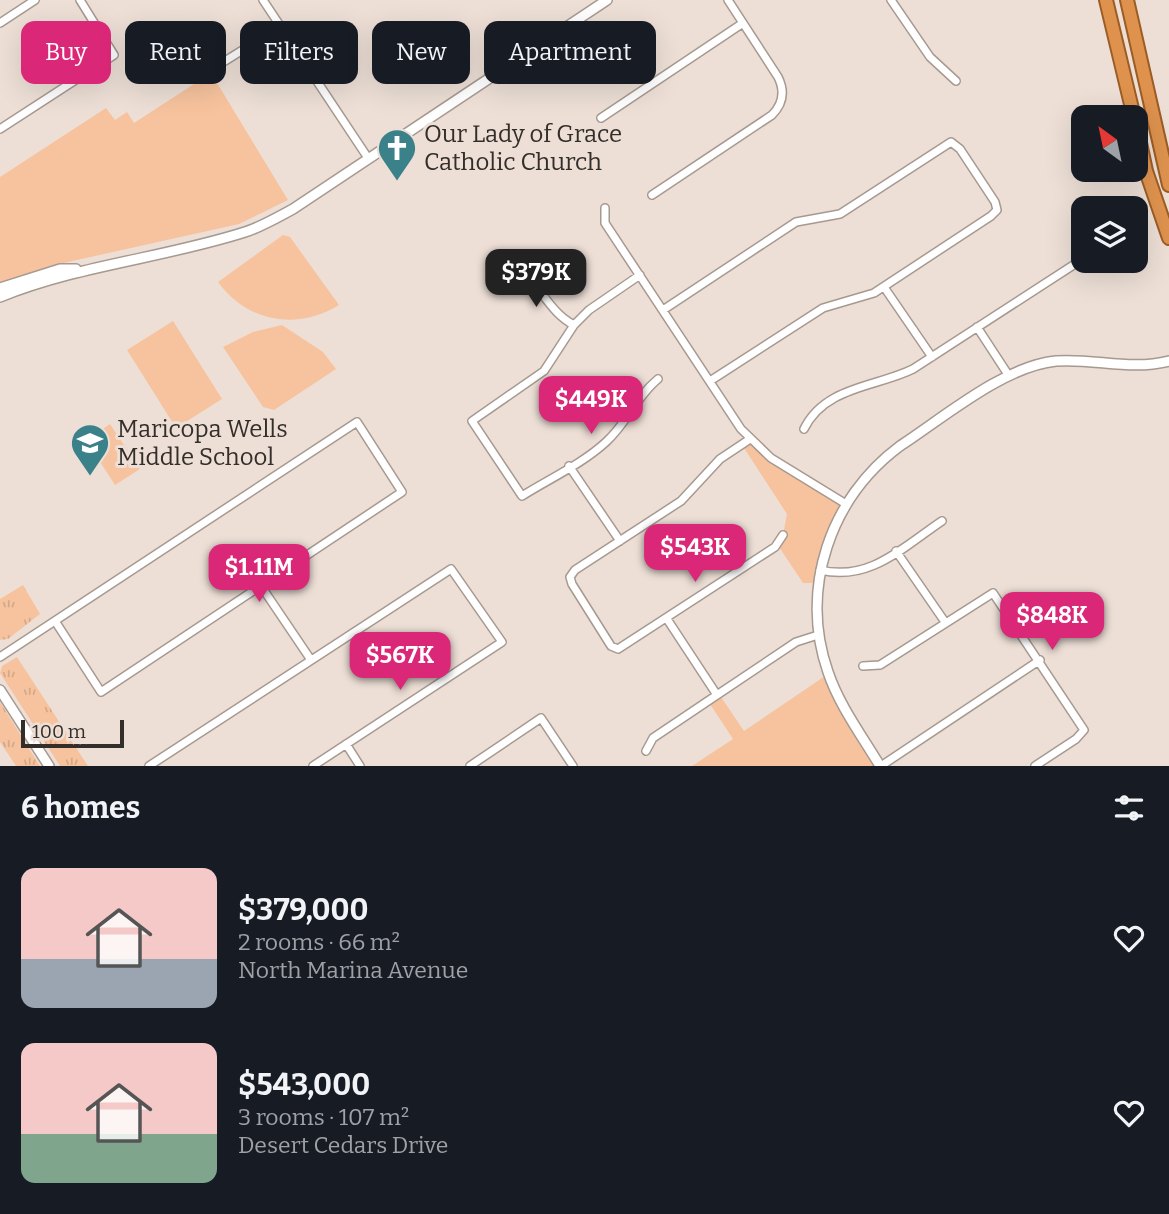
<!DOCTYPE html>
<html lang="en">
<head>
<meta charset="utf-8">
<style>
	body { margin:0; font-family:Bitter,serif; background:#20242c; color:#f1f3f6; height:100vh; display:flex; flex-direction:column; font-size:26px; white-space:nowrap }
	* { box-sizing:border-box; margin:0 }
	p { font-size:23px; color:#9ea1a6 }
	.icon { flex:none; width:38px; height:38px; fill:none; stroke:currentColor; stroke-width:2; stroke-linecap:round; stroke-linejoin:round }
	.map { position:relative; height:766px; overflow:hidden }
	.side { display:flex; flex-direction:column; background:#171b24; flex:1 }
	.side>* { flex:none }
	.guide { position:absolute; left:21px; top:21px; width:700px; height:63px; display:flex; gap:14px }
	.needle { width:46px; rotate:327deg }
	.tools { position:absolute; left:1071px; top:105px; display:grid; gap:14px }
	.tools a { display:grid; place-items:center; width:77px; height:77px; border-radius:14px; background:#171b24; box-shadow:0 7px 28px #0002; font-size:35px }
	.scale { position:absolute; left:21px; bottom:18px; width:103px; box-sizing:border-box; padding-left:7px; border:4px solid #332e2a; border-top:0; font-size:19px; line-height:24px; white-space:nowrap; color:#332e2a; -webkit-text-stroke:5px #eddfd6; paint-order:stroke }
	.price { position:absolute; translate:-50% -60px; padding:0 16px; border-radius:14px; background:#db2777; color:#fff; font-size:23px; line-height:46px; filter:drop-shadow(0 2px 4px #0008) }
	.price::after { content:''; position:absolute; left:50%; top:42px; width:21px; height:16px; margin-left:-10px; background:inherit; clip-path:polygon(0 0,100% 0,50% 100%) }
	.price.current { background:#222; color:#fff }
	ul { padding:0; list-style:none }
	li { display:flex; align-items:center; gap:21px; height:175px; padding:0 21px }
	li span { display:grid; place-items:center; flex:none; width:196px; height:140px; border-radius:14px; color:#555 }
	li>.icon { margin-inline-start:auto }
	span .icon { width:84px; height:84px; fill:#fffc; stroke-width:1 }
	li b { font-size:30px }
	h2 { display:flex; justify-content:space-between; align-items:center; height:84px; padding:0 21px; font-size:30px }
	.tag { padding:0 24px; border-radius:14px; background:#171b24; box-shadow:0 7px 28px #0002; font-size:24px; line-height:63px }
	.tag.current { background:#db2777; color:#fff }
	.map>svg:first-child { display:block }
	.grass { fill:url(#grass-tufts) }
	.park { fill:#f7c39e }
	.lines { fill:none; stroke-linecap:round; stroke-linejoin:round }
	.minor-casing { stroke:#a69990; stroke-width:10 }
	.tertiary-casing { stroke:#a69990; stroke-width:12 }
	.trunk-casing { stroke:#9c5d25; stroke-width:16 }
	.minor { stroke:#fff; stroke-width:7 }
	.tertiary { stroke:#fff; stroke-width:9 }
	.trunk { stroke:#de924e; stroke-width:12 }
	.labels { text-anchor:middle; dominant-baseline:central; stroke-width:6; stroke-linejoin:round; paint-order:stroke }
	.poi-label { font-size:24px; fill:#332e2a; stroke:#eddfd6; text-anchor:start }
</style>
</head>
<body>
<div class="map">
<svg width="1169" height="766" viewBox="0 0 1169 766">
	<defs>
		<pattern id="grass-tufts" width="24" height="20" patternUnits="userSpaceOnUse" patternTransform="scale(1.75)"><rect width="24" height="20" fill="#f7c39e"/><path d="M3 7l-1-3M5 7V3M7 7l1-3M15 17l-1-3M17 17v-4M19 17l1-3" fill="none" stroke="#d4a888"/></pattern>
	</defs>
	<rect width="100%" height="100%" fill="#eddfd6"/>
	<!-- grass -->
	<path class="grass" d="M 23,585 L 40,614 L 8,639 L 0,640 L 0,599 Z
		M 17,657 L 88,766 L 60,766 L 0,673 L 2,666 Z
		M 0,702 L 40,766 L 16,766 L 0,742 Z"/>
	<!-- park -->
	<path class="park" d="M 211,73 L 288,200 L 239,224 L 59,264 L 0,282 L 0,177 L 106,108 L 115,120 L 127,112 L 134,123 Z
		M 283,235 L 290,237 L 339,305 C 297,331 247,322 218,282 Z
		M 173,321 L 222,399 L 176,428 L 127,350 Z
		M 282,325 L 323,352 L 336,369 L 274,410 L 263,407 L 223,347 L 253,332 Z
		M 110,424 L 140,469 L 115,485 L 86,440 Z
		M 750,439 L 762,450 L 846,504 L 818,583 L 803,583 L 777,544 L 783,535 L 787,514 L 742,445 Z
		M 828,674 L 880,766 L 692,766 L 733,739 L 708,701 L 719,694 L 744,731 Z"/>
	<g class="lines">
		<!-- minor casing -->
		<g class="minor-casing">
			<path id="minor" d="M 263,0 L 368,158
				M 891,0 L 930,57 L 956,81
				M 0,23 L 35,0
				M 217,66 L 281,26
				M 601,118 L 743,23
				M 0,129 L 114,55 L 80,0
				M 652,195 L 772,115 C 783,104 785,91 778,77 L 728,0
				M 605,208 L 605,223 L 741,429 L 771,458 L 846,504
				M 515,266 C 539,281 548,312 574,325
				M 640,275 L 589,310 L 574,325 L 544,371 L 472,421 L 522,496 C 549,479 582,464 606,442 C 627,423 636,397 658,379
				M 884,287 L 932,357
				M 663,310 L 796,222 L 840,214 L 951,142 L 960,149 L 995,202 L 997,210 L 991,216 L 874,293 L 823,308 L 710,381
				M 977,327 L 1009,376
				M 804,429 C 825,386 877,387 913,369 L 1075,264 L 1093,261
				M 750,439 L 720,459 L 681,501 L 575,570 L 570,577 L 572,584 L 611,646 L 618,649 L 775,547 L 783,535
				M 569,466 L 620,541
				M 896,551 L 945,622
				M 820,570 C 870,582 903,547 942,521
				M 261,586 L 311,660
				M 667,619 L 717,695
				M 0,657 L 357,422 L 402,492 L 101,692 L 55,621
				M 863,666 L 880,665 L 993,593 L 1084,730 L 1076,739 L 1035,766
				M 346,744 L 360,766
				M 646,751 L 653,738 L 708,701 L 796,642 L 818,635
				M 149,766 L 451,569 L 502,642 L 313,766
				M 470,766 L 541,718 L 573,766
				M 881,766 L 1040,660"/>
		</g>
		<!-- tertiary casing -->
		<g class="tertiary-casing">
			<path id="tertiary" d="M 0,288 L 60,269 L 76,269
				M 0,297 C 79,265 164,258 245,232 C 261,227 278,217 293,209 L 607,0
				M 0,690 L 49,766
				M 880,766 C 862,736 839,705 828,672 C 799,589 830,498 900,446 C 943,418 1004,366 1056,361 C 1095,358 1130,371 1169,361"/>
		</g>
		<!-- trunk casing -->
		<g class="trunk-casing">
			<path id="trunk" d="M 1106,0 L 1134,117
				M 1127,0 L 1169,185
				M 1136,124 L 1146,171 L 1169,238"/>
		</g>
		<!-- minor -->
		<use href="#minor" class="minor"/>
		<!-- tertiary -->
		<use href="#tertiary" class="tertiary"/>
		<!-- trunk -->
		<use href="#trunk" class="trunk"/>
	</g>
	<!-- icons -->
	<defs>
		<g id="church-pin" transform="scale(2.0125)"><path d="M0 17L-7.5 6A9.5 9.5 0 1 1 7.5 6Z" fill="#3a818a" stroke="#eddfd6"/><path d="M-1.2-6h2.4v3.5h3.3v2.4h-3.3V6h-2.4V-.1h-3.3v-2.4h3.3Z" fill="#fff"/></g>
		<g id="school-pin" transform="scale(2.0125)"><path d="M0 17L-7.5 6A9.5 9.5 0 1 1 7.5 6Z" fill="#3a818a" stroke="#eddfd6"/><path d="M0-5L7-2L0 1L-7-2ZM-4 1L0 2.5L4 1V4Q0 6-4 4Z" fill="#fff"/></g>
	</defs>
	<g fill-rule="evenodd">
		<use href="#church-pin" x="397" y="148"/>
		<use href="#school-pin" x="90" y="443"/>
	</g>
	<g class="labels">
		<!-- poi labels -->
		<g class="poi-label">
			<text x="424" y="134">Our Lady of Grace<tspan x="424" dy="28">Catholic Church</tspan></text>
			<text x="117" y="429">Maricopa Wells<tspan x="117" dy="28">Middle School</tspan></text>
		</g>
	</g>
</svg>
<div class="tools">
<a><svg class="needle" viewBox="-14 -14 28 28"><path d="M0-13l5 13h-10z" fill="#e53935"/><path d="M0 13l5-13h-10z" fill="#9ea1a6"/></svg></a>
<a><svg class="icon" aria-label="layers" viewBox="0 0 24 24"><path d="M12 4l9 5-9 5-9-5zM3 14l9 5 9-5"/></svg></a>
</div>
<div class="scale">100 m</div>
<b class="price current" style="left:536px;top:309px">$379K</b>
<b class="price" style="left:591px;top:436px">$449K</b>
<b class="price" style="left:695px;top:584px">$543K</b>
<b class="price" style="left:259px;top:604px">$1.11M</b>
<b class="price" style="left:1052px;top:652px">$848K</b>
<b class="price" style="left:400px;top:692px">$567K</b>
<div class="guide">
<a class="tag current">Buy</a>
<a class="tag">Rent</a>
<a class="tag">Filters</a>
<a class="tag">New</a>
<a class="tag">Apartment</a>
</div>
</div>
<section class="side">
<h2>6 homes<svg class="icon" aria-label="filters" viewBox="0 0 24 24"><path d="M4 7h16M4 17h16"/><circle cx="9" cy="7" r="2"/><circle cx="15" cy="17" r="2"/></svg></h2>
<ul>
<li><span style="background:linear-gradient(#f6c9c9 65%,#9aa5b1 0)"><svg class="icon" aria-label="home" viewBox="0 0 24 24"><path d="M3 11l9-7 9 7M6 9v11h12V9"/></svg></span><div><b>$379,000</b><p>2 rooms · 66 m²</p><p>North Marina Avenue</p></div><svg class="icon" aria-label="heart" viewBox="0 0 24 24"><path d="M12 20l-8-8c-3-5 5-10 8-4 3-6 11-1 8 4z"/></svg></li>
<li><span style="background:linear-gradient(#f6c9c9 65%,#7fa58c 0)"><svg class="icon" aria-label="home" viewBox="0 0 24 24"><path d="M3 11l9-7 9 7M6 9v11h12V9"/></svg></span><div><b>$543,000</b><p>3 rooms · 107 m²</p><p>Desert Cedars Drive</p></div><svg class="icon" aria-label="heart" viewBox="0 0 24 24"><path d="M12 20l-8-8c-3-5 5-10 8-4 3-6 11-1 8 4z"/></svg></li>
</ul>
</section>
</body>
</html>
